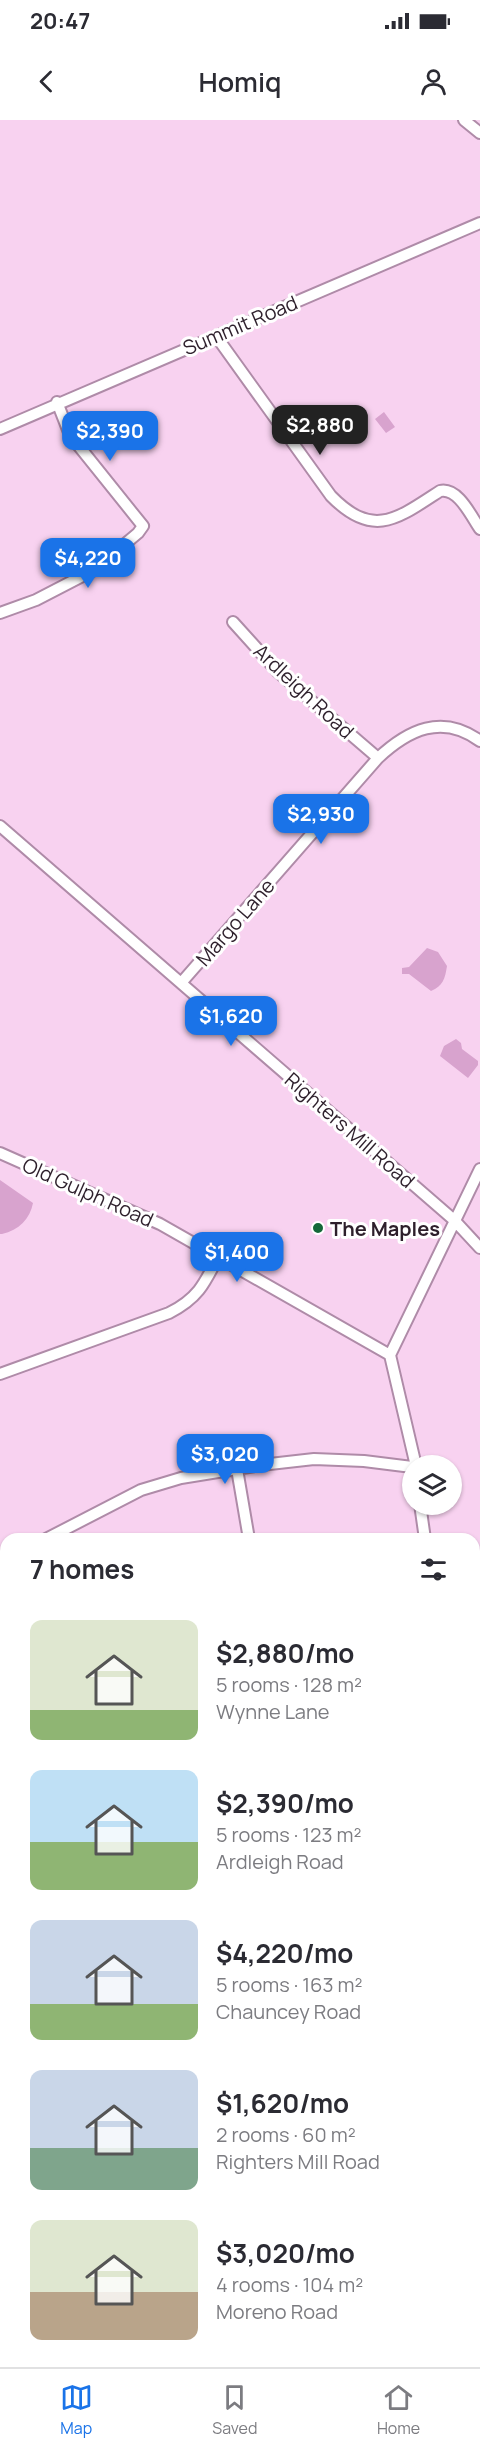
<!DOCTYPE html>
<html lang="en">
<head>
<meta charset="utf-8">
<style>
	body { margin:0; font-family:Manrope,sans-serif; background:#f7f7f7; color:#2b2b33; height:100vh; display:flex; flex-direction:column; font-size:22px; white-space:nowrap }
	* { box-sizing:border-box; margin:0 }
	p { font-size:20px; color:#7c7c81 }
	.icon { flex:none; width:33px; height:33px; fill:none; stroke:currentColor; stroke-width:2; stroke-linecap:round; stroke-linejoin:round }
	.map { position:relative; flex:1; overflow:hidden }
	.drawer { position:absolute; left:0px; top:1413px; width:480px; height:834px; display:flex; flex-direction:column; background:#fff; border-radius:18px 18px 0 0; box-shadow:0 2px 4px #0004 }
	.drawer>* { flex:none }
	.tools { position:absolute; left:402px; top:1335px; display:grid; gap:12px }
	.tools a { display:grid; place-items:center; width:60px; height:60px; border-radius:50%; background:#fff; box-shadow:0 2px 4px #0004; font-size:30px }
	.price { position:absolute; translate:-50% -51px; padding:0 14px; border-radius:12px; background:#1a73e8; color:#fff; font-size:20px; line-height:39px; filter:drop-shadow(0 2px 3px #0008) }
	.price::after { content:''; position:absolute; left:50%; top:36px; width:18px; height:14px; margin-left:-9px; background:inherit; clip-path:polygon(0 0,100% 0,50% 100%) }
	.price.active { background:#222; color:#fff }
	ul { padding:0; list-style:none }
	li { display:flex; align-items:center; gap:18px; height:150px; padding:0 30px }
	li span { display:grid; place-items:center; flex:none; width:168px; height:120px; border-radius:12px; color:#555 }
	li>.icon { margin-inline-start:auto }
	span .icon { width:72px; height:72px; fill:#fffc; stroke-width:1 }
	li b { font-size:26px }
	h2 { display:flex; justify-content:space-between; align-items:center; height:72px; padding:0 30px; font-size:26px }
	.status { display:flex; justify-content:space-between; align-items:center; height:42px; padding:0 30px; background:#fff; direction:ltr }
	.status svg { height:16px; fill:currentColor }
	header { display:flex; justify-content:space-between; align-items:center; height:78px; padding:0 30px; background:#fff; font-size:27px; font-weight:600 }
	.dock { display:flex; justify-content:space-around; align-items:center; height:84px; border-top:2px solid #e1e1e2; background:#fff; font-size:16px; color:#7c7c81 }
	.dock a { display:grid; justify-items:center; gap:3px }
	.dock .active { color:#1a73e8 }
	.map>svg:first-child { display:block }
	.park { fill:#d8a3ce }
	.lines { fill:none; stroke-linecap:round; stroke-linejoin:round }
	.minor-casing { stroke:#af8ba8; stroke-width:14 }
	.major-casing { stroke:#af8ba8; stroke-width:16 }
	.minor { stroke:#fff; stroke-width:10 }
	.major { stroke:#fff; stroke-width:14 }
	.poi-dot { fill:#146839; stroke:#fff; stroke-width:2 }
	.labels { text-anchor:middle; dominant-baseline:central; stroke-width:6; stroke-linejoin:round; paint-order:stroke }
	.street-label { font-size:20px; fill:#2d1f2b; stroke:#fff }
	.poi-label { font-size:20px; font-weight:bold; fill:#2d1f2b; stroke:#fff; text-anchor:start }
</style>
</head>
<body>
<div class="status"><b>20:47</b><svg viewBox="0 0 49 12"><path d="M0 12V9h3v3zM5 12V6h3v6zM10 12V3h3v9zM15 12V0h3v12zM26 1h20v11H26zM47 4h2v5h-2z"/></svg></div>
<header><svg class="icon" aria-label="back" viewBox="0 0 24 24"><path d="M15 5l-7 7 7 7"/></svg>Homiq<svg class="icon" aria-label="person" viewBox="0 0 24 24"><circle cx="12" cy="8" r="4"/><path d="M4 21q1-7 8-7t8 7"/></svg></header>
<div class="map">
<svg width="480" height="2247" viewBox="0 0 480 2247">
	<rect width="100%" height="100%" fill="#f8d2f0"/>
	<!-- park -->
	<path class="park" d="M 384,292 L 395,307 L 386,313 L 375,299 Z
		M 427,828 L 438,832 L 447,846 C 445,859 443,866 431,871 L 409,854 L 402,854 L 402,848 L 409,847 Z
		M 456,919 L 461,923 L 462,929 L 478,941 L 478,945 L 468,958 L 440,936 L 444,926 Z
		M 0,1060 L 33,1083 C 30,1099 19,1110 2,1114 L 0,1114 Z
		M 474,2077 L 480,2080 L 480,2141 L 475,2143 Z"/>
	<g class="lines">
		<!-- minor casing -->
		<g class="minor-casing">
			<path id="minor" d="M 464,0 L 480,13
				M 216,216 L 331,376 C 373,419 397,399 440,371 C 458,367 471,396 480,409
				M 0,309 L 480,103
				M 0,493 L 36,480 L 94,450 L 138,413 L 143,406 L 70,315 L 57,282
				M 233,502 L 278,552 L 378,638
				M 0,706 L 454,1100 L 480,1128
				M 181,863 L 378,638 C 408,610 442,593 480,621
				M 0,1033 L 160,1104 L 390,1235 L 416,1346
				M 390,1235 L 480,1049
				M 0,1254 L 169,1193 C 197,1179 204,1165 218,1137
				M 237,1349 L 249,1419
				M 420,1384 L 425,1419
				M 46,1419 L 141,1370 L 181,1358 L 261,1345 L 314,1339 L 364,1341 L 412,1347
				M 0,1443 L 6,1440
				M 474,1569 L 480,1570
				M 474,1600 L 480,1593
				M 0,1612 L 6,1609
				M 474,1650 L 480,1678
				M 0,1805 L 6,1819
				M 0,1833 L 6,1833
				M 474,1869 L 480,1873
				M 0,1989 L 6,2024
				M 0,2134 L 6,2131
				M 474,2158 L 480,2155
				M 63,2241 L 66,2247
				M 188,2241 L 192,2247
				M 310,2247 L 321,2241"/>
		</g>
		<!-- major casing -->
		<g class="major-casing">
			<path id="major" d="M 0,1954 L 6,1954
				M 474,2059 L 480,2062"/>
		</g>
		<!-- minor -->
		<use href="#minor" class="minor"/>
		<!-- major -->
		<use href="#major" class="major"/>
	</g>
	<!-- markers -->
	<circle class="poi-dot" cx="318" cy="1108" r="6"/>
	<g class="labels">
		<!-- street labels -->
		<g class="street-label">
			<text transform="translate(240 205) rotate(-23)">Summit Road</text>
			<text transform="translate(304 571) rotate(43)">Ardleigh Road</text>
			<text transform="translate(235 802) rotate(-49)">Margo Lane</text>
			<text transform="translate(350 1010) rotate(41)">Righters Mill Road</text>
			<text transform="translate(88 1072) rotate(24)">Old Gulph Road</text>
		</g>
		<!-- poi labels -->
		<g class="poi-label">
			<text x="330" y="1108">The Maples</text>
		</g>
	</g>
</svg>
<div class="tools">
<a><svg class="icon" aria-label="layers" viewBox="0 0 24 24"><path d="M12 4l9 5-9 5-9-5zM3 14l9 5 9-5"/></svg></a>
</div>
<b class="price active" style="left:320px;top:336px">$2,880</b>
<b class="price" style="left:110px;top:342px">$2,390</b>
<b class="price" style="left:88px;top:469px">$4,220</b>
<b class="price" style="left:321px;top:725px">$2,930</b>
<b class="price" style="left:231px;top:927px">$1,620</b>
<b class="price" style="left:237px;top:1163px">$1,400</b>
<b class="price" style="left:225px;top:1365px">$3,020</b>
<section class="drawer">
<h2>7 homes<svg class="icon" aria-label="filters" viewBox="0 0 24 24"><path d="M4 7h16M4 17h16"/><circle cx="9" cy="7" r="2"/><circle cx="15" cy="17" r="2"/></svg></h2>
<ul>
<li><span style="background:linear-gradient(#dfe7d0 75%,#8fb573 0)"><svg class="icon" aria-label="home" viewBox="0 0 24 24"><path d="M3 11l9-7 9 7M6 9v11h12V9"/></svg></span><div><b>$2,880/mo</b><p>5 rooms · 128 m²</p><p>Wynne Lane</p></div></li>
<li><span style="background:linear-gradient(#bfe0f5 60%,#8fb573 0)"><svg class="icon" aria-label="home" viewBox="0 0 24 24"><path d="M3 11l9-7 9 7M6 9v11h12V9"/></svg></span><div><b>$2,390/mo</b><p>5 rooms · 123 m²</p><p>Ardleigh Road</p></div></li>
<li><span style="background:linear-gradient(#c9d6e8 70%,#8fb573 0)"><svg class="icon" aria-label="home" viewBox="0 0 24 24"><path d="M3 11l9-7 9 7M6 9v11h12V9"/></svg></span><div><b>$4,220/mo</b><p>5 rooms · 163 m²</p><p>Chauncey Road</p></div></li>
<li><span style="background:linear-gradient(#c9d6e8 65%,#7fa58c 0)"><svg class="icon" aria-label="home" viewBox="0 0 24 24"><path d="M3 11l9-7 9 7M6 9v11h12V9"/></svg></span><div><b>$1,620/mo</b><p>2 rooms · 60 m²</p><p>Righters Mill Road</p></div></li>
<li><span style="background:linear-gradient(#dfe7d0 60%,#b9a48a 0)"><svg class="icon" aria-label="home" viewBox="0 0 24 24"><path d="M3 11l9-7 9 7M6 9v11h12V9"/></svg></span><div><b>$3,020/mo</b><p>4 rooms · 104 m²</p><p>Moreno Road</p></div></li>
</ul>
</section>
</div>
<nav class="dock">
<a class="active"><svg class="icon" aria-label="map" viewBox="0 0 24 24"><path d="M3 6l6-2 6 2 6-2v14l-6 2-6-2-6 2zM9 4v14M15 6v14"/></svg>Map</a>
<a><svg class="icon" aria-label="saved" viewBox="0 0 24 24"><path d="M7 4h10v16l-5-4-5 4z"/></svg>Saved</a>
<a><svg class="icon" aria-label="home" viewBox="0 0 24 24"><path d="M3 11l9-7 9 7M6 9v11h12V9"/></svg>Home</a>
</nav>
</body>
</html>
